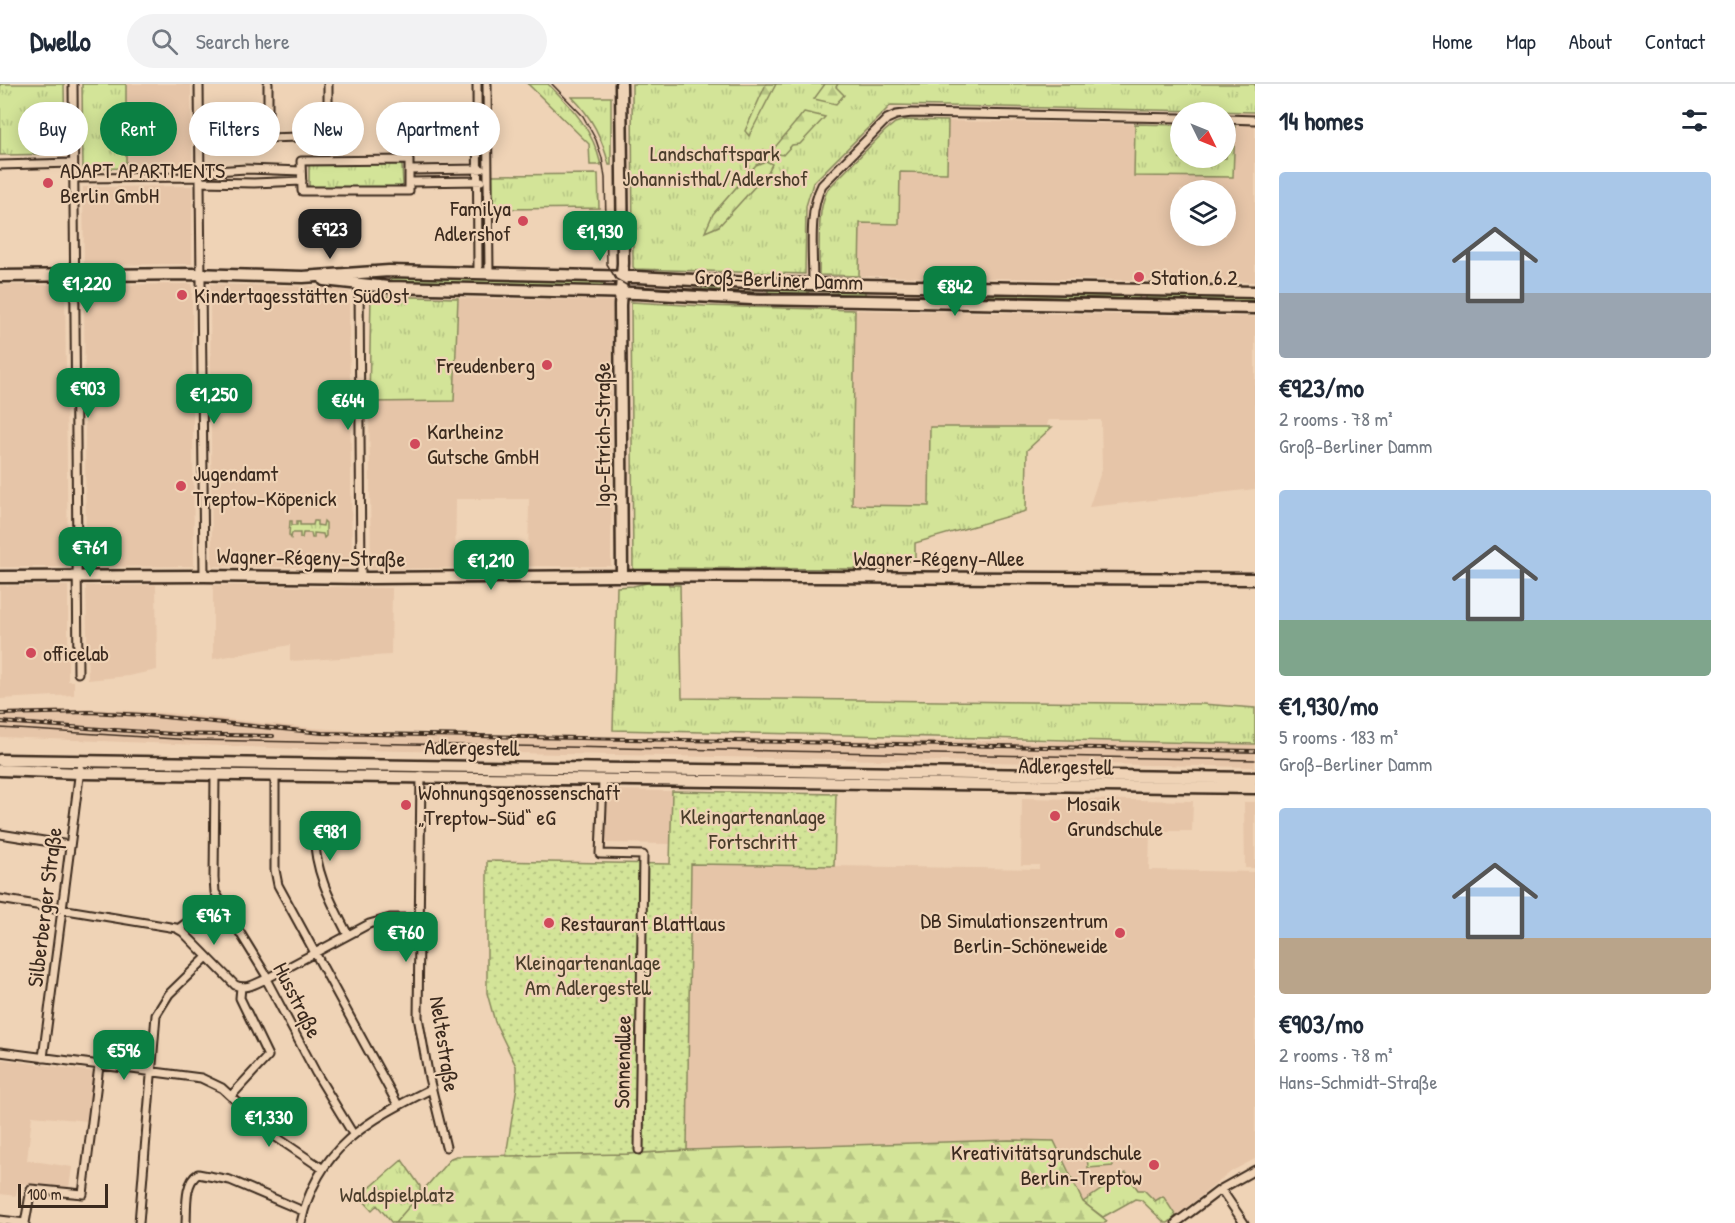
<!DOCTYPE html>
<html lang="en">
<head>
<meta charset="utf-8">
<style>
	body { margin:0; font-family:"Patrick Hand",sans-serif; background:#f2f2f3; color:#1f2937; height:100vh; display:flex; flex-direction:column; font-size:22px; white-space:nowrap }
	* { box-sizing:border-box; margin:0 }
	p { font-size:20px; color:#747a83 }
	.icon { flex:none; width:33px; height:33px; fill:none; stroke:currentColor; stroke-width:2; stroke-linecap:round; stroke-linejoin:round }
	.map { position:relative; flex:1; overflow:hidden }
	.details { display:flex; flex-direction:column; background:#fff; width:480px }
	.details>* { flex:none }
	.banner { position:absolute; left:18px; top:18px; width:570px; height:54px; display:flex; gap:12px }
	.needle { width:39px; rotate:133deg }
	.tools { position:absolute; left:1170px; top:18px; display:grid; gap:12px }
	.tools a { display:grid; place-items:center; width:66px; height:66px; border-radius:50%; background:#fff; box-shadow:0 3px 15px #0003; font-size:30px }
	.scale { position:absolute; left:18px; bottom:15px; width:90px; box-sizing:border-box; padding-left:6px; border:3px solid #3b2a1e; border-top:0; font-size:16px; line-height:21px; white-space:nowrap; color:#3b2a1e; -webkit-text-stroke:4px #efd3b6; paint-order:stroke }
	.price { position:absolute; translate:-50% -51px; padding:0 14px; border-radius:12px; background:#0b8043; color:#fff; font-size:20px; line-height:39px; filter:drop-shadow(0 2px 3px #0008) }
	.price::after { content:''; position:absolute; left:50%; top:36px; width:18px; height:14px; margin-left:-9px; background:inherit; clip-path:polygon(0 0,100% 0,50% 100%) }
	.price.on { background:#222; color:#fff }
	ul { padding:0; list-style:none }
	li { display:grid; align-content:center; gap:12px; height:318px; padding:0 24px }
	li span { display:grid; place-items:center; height:186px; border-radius:6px; color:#555 }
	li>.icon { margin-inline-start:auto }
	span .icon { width:108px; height:108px; fill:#fffc; stroke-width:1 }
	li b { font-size:26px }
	h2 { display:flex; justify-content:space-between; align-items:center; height:72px; padding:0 24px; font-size:26px }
	.tag { padding:0 21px; border-radius:27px; background:#fff; box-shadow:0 3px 15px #0003; font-size:21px; line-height:54px }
	.tag.on { background:#0b8043; color:#fff }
	header { display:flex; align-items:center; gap:36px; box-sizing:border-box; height:84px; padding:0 30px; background:#fff; border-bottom:2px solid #e0e1e3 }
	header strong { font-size:28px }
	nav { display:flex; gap:33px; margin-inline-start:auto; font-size:21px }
	.search { width:420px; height:54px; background:#f2f2f3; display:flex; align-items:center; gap:15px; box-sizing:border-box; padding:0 21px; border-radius:33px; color:#747a83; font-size:22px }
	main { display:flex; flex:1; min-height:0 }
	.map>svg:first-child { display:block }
	.built { fill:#e6c5a8; fill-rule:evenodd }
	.grass { fill:url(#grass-tufts); stroke:#87875b; stroke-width:1.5 }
	.forest { fill:url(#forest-firs); stroke:#87875b; stroke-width:1.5 }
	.garden { fill:url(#garden-dots); stroke:#87875b; stroke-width:1.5 }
	.pitch { fill:#d3e498; stroke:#87875b; stroke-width:1.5 }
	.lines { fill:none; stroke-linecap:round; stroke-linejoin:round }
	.street-casing { stroke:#3b2a1e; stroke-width:11 }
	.secondary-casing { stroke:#3b2a1e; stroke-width:15 }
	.primary-casing { stroke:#3b2a1e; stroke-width:15 }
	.street { stroke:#efd3b6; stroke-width:7 }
	.secondary { stroke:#efd3b6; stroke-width:10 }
	.primary { stroke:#efd3b6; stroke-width:10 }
	.tram { stroke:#3b2a1e; stroke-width:1.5 }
	.rail-casing { stroke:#3b2a1e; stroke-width:4 }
	.rail { stroke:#efd3b6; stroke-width:1.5; stroke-dasharray:4.5; stroke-linecap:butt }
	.poi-dot { fill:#d1495b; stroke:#efd3b6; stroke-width:2 }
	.labels { text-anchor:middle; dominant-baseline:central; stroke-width:4.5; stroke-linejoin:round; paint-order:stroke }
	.park-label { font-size:22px; fill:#4a3d2a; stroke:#efd3b6 }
	.poi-label { font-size:22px; fill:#3b2a1e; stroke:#efd3b6; text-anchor:start }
	.street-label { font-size:22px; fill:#3b2a1e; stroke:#efd3b6 }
</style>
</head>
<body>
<header>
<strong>Dwello</strong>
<div class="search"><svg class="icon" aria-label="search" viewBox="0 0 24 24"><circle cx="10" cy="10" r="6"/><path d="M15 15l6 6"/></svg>Search here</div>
<nav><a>Home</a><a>Map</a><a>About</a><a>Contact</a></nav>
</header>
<main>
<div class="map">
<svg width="1255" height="1139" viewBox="0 0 1255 1139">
	<defs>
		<pattern id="grass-tufts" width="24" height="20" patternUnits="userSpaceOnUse" patternTransform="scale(1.5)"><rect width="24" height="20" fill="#d3e498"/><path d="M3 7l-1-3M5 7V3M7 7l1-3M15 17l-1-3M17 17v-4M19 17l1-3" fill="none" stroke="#b6c483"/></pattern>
		<pattern id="forest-firs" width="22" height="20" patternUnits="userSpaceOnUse" patternTransform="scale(1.5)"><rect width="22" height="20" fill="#d3e498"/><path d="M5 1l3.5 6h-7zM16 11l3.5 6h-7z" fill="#b6c483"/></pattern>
		<pattern id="garden-dots" width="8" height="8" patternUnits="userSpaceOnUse" patternTransform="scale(1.5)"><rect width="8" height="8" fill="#d3e498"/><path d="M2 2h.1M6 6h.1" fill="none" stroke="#b6c483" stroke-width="1.8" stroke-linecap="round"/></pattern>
	</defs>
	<rect width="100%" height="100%" fill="#efd3b6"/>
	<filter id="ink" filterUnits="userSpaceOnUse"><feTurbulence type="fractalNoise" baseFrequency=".0167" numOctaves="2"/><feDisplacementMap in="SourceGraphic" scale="12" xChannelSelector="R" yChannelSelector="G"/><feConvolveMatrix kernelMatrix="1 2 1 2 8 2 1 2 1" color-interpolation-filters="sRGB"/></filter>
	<g filter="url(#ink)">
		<!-- built -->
		<path class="built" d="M 82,0 L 191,0 L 192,83 L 83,85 Z
			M 1236,27 L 1255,28 L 1255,198 L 859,192 L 860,139 L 900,88 L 947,89 L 948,37 L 1135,40 L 1134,92 L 1233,92 ZM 1180,106 L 1226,106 L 1226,152 L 1180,152 Z
			M 192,102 L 192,180 L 84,181 L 83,103 Z
			M 192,200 L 194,482 L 86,483 L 84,201 Z
			M 210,200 L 325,203 L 349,208 L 352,480 L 348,484 L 212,482 Z
			M 0,201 L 65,201 L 68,483 L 0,483 Z
			M 458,214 L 612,217 L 611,482 L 528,482 L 529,415 L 456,415 L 455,484 L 371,485 L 369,318 L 454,317 Z
			M 855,226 L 1255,233 L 1255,405 L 1089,423 L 1102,385 L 1101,336 L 1048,336 L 1047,343 L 930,343 L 929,422 L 852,421 Z
			M 156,501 L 157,586 L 128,592 L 88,596 L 86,502 Z
			M 213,501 L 392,504 L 391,571 L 290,577 L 290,561 L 213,575 Z
			M 0,502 L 68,502 L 68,597 L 74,597 L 74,611 L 0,615 Z
			M 94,625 L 167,629 L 300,643 L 415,651 L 1255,660 L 1255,683 L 298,665 L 0,653 L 0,628 Z
			M 604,706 L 672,707 L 671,760 L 602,759 Z
			M 1022,714 L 1193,717 L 1192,747 L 1150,747 L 1149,786 L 1255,788 L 1255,1075 L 1232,1087 L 1176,1132 L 1163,1112 L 1155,1117 L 1144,1107 L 1138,1106 L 1126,1089 L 1083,1118 L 1054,1057 L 1009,1056 L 687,1066 L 691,780 L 1039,785 L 1039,781 L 1021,781 Z
			M 1244,718 L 1255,718 L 1255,784 L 1245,784 Z
			M 0,975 L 95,988 L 89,1037 L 32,1032 L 27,1076 L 72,1083 L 69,1104 L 18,1099 L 16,1112 L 0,1110 Z"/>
		<!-- grass -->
		<path class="grass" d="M 0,0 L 64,0 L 65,70 L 0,71 Z
			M 82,0 L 126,0 L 126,84 L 83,85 Z
			M 528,0 L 548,0 C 573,24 593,46 601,81 L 590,81 L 589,60 Z
			M 632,0 L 1255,0 L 1255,28 L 891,21 L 813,99 L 806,122 L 805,190 L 635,185 L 633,183 Z
			M 572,13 L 611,13 L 611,81 L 609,81 C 602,54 592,33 572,13 Z
			M 905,36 L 948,37 L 947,89 L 900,88 L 899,140 L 860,139 L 859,192 L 819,191 C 820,166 816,127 828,105 L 885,47 L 895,39 Z
			M 1135,40 L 1180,41 L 1180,74 L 1226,74 L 1226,42 L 1235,42 L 1233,93 L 1134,92 Z
			M 400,78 L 402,82 L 403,101 L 400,104 L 311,104 L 309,102 L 309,82 L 312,79 Z
			M 598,90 L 599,124 L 492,125 L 492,91 Z
			M 391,190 L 604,195 L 605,205 L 390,200 Z
			M 688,199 L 730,201 L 730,207 L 768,209 L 768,206 L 761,205 L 761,202 L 865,204 L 865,214 L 837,214 L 837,208 L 808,207 L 808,213 L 687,209 L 687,206 L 702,205 L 702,203 L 688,202 Z
			M 938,205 L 1136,209 L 1137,211 L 1140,211 L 1138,219 L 942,216 L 942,213 L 938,212 Z
			M 1146,209 L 1255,211 L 1255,221 L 1146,219 Z
			M 371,212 L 458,214 L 454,317 L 369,318 Z
			M 631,218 L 704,222 L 855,226 L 852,421 L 929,422 L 930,343 L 1052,343 L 1027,366 L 1026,427 L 915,459 L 915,476 L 856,485 L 668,484 L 668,487 L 633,487 Z
			M 290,437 L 292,437 L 292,441 L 297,441 L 297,437 L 300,437 L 300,441 L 313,441 L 314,437 L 317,437 L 317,441 L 323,442 L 324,437 L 326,439 L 326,452 L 324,454 L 323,450 L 314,449 L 314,454 L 312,454 L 311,449 L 303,449 L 302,454 L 300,454 L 300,449 L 292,449 L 291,454 L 289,451 Z
			M 652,498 L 668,498 L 669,501 L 680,501 L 682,614 L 1202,620 L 1255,624 L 1255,660 L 613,646 L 617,503 L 633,502 Z
			M 402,1076 L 420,1102 L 420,1139 L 392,1139 L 377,1121 L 372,1126 L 362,1115 L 365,1108 Z
			M 1126,1089 L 1138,1106 L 1144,1106 L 1155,1117 L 1163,1112 L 1176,1132 L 1168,1139 L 1165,1139 L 1141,1116 L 1135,1115 L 1103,1133 L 1083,1118 Z"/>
		<!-- forest -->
		<path class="forest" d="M 766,0 L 776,0 L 749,52 L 745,47 Z
			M 825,0 L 838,0 L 836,3 L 844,11 L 836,20 L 814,15 Z
			M 804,28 L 825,33 L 800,60 L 792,61 L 783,71 L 771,68 Z
			M 766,77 L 772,80 L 768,88 L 719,142 L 705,148 L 713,130 L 756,81 Z
			M 1009,1056 L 1054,1057 L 1083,1118 L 1107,1137 L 1105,1139 L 395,1139 L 451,1074 L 456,1072 L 627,1070 L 687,1066 Z"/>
		<!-- garden -->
		<path class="garden" d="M 672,707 L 836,710 L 834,782 L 691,780 L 687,1066 L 627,1070 L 506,1072 L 517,1002 L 516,982 L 495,938 L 487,909 L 487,777 L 670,780 Z"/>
		<!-- pitch -->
		<path class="pitch" d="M 1112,1067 L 1113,1082 L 1088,1084 L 1087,1069 Z"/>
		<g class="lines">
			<!-- street casing -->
			<g class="street-casing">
				<path id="street" d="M 73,0 L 78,589
					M 199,0 L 204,492
					M 268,0 L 268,54 L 328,52 L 328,0
					M 477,0 L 478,189
					M 487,0 L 489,189
					M 1226,35 L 1255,36
					M 409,76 L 409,107 L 302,107 L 301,77 Z
					M 0,81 L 73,79
					M 409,86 L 481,85
					M 200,88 L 246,85 L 301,87
					M 73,94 L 200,93
					M 200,98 L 254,99 L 302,97
					M 409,98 L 481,97
					M 359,200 L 361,494
					M 813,200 C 813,170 808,127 822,101 L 887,35 L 896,31 L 912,29 L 1180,34
					M 215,691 L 214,794 L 215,808 L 266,891 L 266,895 L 316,989 L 353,1050
					M 421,691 L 418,933 L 429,994 L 446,1063
					M 275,692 L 275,786 L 278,801 L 398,1021
					M 603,697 L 600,770 L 643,771 L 639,1066
					M 314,749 C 315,789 330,816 348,851
					M 0,750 L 69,761
					M 0,815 L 176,844 L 183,848 L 235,901 C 246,906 255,900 266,895 L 369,840 L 390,834 L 419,834
					M 178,845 L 219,815
					M 0,968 L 201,994 L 222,1004 L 273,1051 L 323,1085
					M 43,974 L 80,685
					M 231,1012 L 268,972 L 240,914 L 241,903
					M 1221,1105 L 1244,1139
					M 0,1136 L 25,1139 L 31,1105 L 83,1110 L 99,982
					M 139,1139 L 156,931 L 169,910 L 207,873
					M 186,1139 C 187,1124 184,1099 198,1090 L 230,1096 L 303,1127
					M 301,1139 C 317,1064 368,1036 431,1005
					M 1176,1139 L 1221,1105 L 1255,1086"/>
			</g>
			<!-- secondary casing -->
			<g class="secondary-casing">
				<path id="secondary" d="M 621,0 L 623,179 L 620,221 L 622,492
					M 0,192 L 192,190 L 303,193 L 389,187 L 637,193 L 750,199 L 1255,208
					M 324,196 L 388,203 L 637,209 L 751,215 L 1255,224
					M 0,493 L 204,492 L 369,494 L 616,492 L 1255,495"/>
			</g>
			<!-- primary casing -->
			<g class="primary-casing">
				<path id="primary" d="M 0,676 L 1255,694
					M 0,686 L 80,689 L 1255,704"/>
			</g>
			<!-- street -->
			<use href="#street" class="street"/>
			<!-- secondary -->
			<use href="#secondary" class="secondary"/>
			<!-- primary -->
			<use href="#primary" class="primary"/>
			<!-- tram -->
			<path class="tram" d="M 552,0 L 583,32 L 596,56 L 602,74 L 605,94 L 607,180 L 616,195 L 630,203 L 758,211 L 921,211 L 1255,217
				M 0,644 L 192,656 L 1255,676"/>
			<!-- rail casing -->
			<g class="rail-casing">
				<path id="rail" d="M 0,630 L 89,628 L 144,631 L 322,649 L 1255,667
					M 0,638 L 173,650 L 273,652"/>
			</g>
			<!-- rail -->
			<use href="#rail" class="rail"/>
		</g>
	</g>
	<!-- markers -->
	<g class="poi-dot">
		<circle cx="48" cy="99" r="6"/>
		<circle cx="523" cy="137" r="6"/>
		<circle cx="1139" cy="193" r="6"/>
		<circle cx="182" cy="211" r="6"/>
		<circle cx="547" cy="281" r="6"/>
		<circle cx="415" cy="360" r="6"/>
		<circle cx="181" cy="402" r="6"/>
		<circle cx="31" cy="569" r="6"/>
		<circle cx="406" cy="721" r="6"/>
		<circle cx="1055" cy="732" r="6"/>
		<circle cx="549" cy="839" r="6"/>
		<circle cx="1120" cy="849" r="6"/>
		<circle cx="1154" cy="1081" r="6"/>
	</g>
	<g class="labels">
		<!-- park labels -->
		<g class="park-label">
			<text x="715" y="69">Landschaftspark<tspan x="715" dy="25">Johannisthal/Adlershof</tspan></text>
			<text x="753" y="732">Kleingartenanlage<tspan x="753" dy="25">Fortschritt</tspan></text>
			<text x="588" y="878">Kleingartenanlage<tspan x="588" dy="25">Am Adlergestell</tspan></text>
			<text x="397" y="1110">Waldspielplatz</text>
		</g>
		<!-- poi labels -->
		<g class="poi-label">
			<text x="60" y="86">ADAPT APARTMENTS<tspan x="60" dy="25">Berlin GmbH</tspan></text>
			<text x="511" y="124" text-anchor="end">Familya<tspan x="511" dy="25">Adlershof</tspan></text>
			<text x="1151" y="193">Station 6.2</text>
			<text x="194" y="211">Kindertagesstätten SüdOst</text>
			<text x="535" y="281" text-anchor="end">Freudenberg</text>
			<text x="427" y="347">Karlheinz<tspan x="427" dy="25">Gutsche GmbH</tspan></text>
			<text x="193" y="389">Jugendamt<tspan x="193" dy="25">Treptow-Köpenick</tspan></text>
			<text x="43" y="569">officelab</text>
			<text x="418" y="708">Wohnungsgenossenschaft<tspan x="418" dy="25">„Treptow-Süd“ eG</tspan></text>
			<text x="1067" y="719">Mosaik<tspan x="1067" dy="25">Grundschule</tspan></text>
			<text x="1108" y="836" text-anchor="end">DB Simulationszentrum<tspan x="1108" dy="25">Berlin-Schöneweide</tspan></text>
			<text x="561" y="839">Restaurant Blattlaus</text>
			<text x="1142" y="1068" text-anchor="end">Kreativitätsgrundschule<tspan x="1142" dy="25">Berlin-Treptow</tspan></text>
		</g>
		<!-- street labels -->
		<g class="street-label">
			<text transform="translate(779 195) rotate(2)">Groß-Berliner Damm</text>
			<text transform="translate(602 351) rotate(-90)">Igo-Etrich-Straße</text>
			<text transform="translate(311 473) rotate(1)">Wagner-Régeny-Straße</text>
			<text x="939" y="474">Wagner-Régeny-Allee</text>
			<text transform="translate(472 663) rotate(1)">Adlergestell</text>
			<text transform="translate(1066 682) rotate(1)">Adlergestell</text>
			<text transform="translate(44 823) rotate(-83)">Silberberger Straße</text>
			<text transform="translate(298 916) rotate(63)">Husstraße</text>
			<text transform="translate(445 960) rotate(81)">Neltestraße</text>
			<text transform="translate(622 978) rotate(-89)">Sonnenallee</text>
		</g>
	</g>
</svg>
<div class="tools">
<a><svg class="needle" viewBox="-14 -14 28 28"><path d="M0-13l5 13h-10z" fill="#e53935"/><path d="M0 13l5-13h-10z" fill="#747a83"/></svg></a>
<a><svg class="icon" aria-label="layers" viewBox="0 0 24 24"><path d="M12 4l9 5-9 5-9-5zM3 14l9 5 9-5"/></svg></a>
</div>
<div class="scale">100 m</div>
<b class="price on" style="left:330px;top:176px">€923</b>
<b class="price" style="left:600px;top:178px">€1,930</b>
<b class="price" style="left:87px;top:230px">€1,220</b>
<b class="price" style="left:955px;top:233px">€842</b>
<b class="price" style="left:88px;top:335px">€903</b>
<b class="price" style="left:214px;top:341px">€1,250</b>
<b class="price" style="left:348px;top:347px">€644</b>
<b class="price" style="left:90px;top:494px">€761</b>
<b class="price" style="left:491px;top:507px">€1,210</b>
<b class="price" style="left:330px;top:778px">€981</b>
<b class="price" style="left:214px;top:862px">€967</b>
<b class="price" style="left:406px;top:879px">€760</b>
<b class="price" style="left:124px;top:997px">€596</b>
<b class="price" style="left:269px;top:1064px">€1,330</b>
<div class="banner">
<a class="tag">Buy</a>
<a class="tag on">Rent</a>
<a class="tag">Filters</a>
<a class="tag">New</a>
<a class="tag">Apartment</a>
</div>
</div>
<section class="details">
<h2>14 homes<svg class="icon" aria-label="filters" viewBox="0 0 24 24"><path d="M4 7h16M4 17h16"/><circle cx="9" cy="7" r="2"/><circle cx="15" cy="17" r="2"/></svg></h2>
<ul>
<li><span style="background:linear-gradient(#a9c7e8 65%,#9aa5b1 0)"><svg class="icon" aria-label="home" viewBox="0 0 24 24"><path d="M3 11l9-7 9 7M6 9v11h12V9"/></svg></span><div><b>€923/mo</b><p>2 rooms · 78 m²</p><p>Groß-Berliner Damm</p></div></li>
<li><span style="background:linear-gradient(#a9c7e8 70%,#7fa58c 0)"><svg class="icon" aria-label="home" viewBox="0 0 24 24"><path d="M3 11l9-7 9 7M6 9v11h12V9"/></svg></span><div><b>€1,930/mo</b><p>5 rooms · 183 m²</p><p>Groß-Berliner Damm</p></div></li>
<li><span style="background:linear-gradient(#a9c7e8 70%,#b9a48a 0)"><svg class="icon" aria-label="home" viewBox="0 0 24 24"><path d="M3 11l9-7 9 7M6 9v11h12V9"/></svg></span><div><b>€903/mo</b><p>2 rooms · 78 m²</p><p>Hans-Schmidt-Straße</p></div></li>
</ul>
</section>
</main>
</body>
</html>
